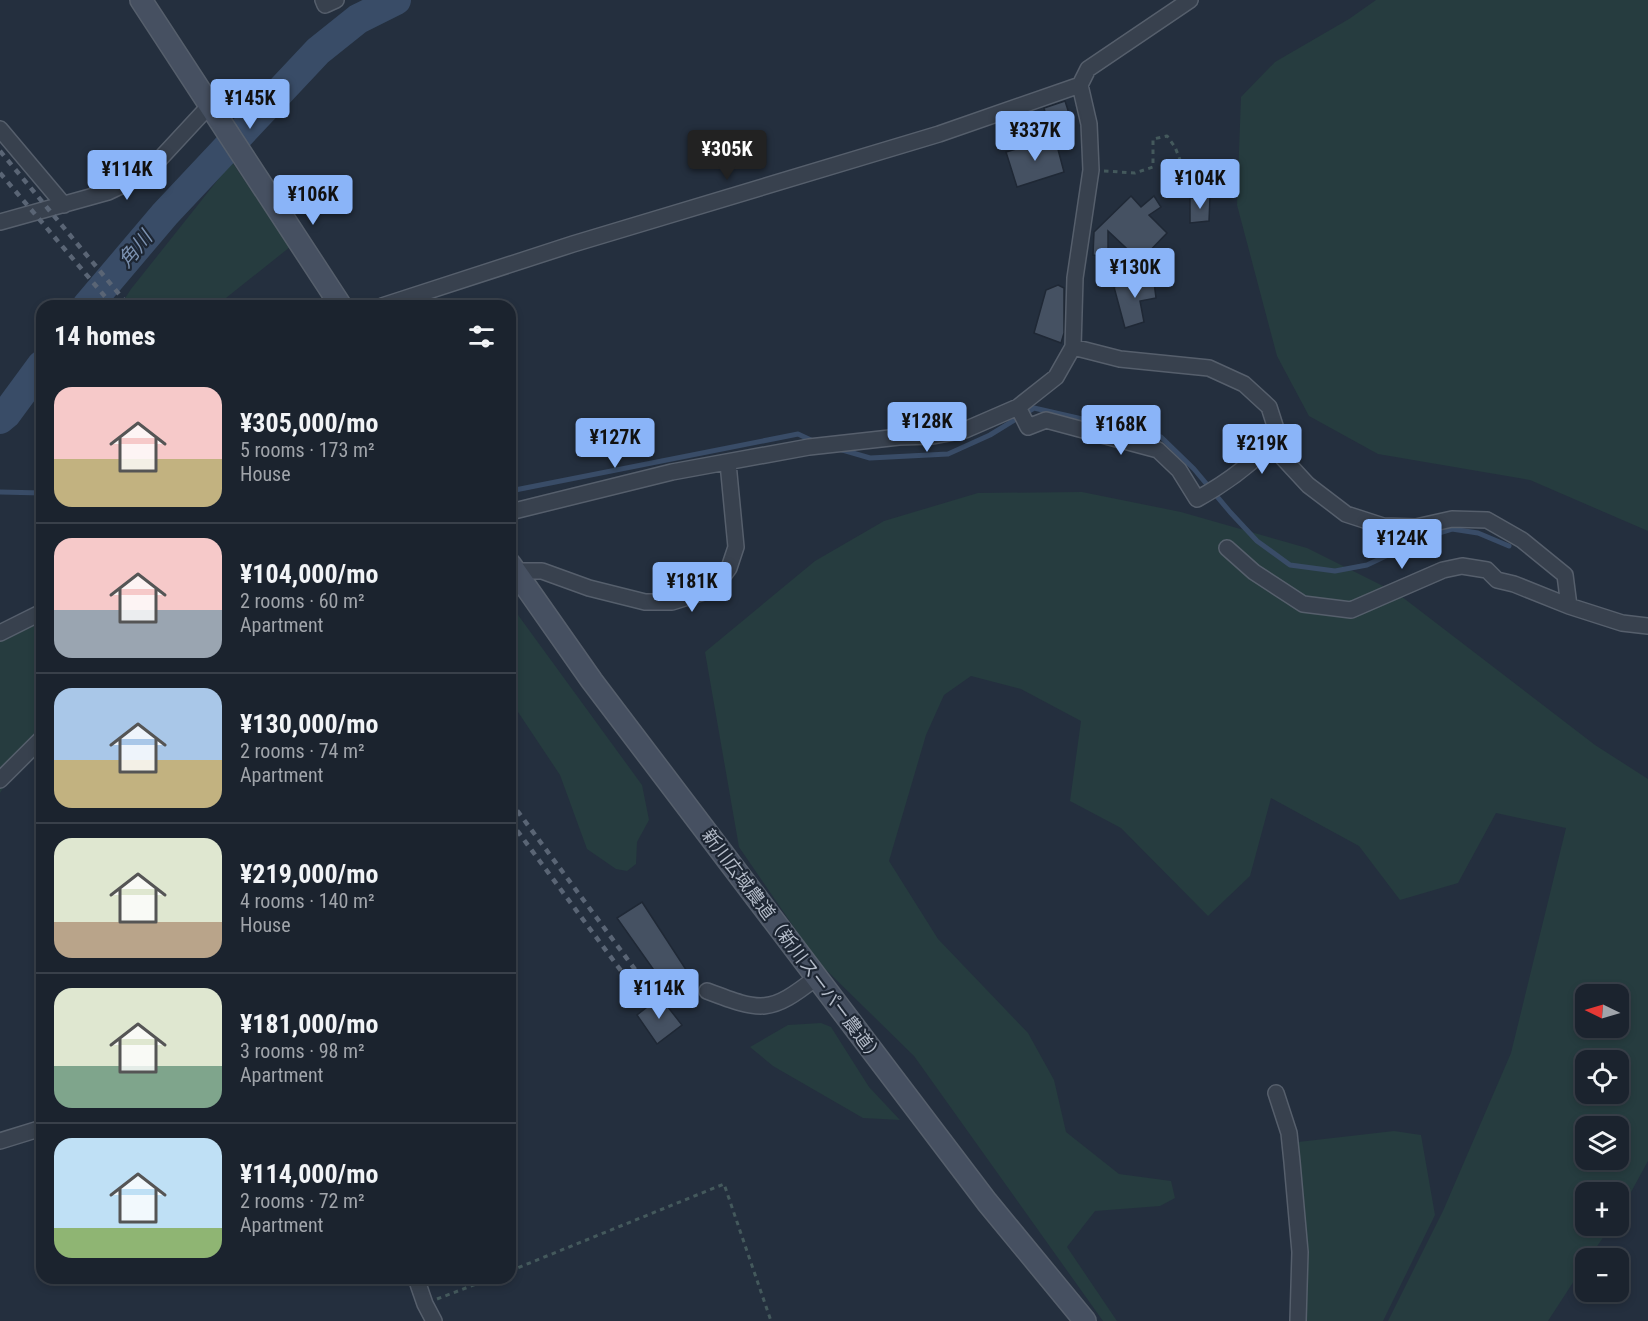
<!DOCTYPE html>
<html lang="en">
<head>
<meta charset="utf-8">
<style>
	body { margin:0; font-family:"Roboto Condensed","Noto Sans JP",sans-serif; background:#282f3a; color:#f1f3f6; height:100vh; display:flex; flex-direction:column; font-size:22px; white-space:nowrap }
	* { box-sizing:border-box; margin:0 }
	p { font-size:20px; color:#a0a4aa }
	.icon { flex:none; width:33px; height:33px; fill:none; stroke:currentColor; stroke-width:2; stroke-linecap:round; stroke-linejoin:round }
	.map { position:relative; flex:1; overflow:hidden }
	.details { position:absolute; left:36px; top:300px; width:480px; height:984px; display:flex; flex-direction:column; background:#1b232e; border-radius:18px; box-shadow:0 3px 9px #0003,0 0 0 2px #39404a }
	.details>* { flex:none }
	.needle { width:39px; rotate:275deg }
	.tools { position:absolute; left:1575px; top:984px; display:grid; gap:12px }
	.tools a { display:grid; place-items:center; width:54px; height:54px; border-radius:12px; background:#1b232e; box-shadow:0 3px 9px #0003,0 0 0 2px #39404a; font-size:30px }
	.price { position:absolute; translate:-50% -51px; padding:0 14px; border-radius:6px; background:#8ab4f8; color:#111; font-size:20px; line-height:39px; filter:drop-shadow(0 2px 3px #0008) }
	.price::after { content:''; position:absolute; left:50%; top:36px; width:18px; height:14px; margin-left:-9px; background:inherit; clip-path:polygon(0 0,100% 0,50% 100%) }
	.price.selected { background:#222; color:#fff }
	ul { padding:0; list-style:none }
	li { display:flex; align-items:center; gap:18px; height:150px; padding:0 18px }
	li+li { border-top:2px solid #39404a }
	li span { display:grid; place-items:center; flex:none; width:168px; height:120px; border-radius:18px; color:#555 }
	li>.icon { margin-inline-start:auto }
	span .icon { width:72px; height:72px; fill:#fffc; stroke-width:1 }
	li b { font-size:26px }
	h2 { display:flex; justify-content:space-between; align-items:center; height:72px; padding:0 18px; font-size:26px }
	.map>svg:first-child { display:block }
	.green { fill:#263c3f; fill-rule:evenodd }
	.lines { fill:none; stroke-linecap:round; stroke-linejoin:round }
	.stream { stroke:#394c67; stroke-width:5 }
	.river { stroke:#394c67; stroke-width:30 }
	.building { fill:#455162; stroke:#1f2835; stroke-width:1.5 }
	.street-casing { stroke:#565f6c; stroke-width:18 }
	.secondary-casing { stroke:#565f6c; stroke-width:24 }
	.path { stroke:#44595c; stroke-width:3; stroke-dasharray:4.5 4.5; stroke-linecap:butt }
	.street { stroke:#38414e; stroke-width:15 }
	.secondary { stroke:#465061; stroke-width:21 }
	.rail { stroke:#5a6575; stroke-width:4.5; stroke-dasharray:6 6; stroke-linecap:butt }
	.labels { text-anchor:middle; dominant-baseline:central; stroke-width:4.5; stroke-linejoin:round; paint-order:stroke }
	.street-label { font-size:18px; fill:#b4bcc9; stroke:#1d2633 }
	.water-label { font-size:20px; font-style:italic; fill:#7c92b1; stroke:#1d2633 }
</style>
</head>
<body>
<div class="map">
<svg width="1648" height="1321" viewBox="0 0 1648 1321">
	<rect width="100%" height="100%" fill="#242f3e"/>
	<!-- green -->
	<path class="green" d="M 1376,0 L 1648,0 L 1648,531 L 1530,480 L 1378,454 L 1309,416 L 1277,356 L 1237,205 L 1241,97 L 1275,62 L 1349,19 Z
		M 232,162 L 290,247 L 216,306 L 120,306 L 131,289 Z
		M 1082,492 L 1181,512 L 1307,548 L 1397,593 L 1595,745 L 1648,779 L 1648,1161 L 1619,1214 L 1618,1192 L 1586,1192 L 1586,1226 L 1611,1226 L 1589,1258 L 1586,1258 L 1585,1264 L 1548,1321 L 1388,1321 L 1443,1211 L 1511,1053 L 1566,828 L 1496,813 L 1458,883 L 1400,900 L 1359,846 L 1271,798 L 1250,876 L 1208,916 L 1121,828 L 1070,801 L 1081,721 L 1021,689 L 971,676 L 944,695 L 926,735 L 889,861 L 938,939 L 1028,1033 L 1054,1080 L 1066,1132 L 1119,1174 L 1171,1181 L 1175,1198 L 1160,1206 L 1095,1211 L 1067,1247 L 1117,1321 L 1103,1321 L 914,1056 L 817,961 L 739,847 L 705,652 L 815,561 L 884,521 L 978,493 ZM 1586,994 L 1618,994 L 1618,1028 L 1586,1028 ZM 1586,1060 L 1618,1060 L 1618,1094 L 1586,1094 ZM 1586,1126 L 1618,1126 L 1618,1160 L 1586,1160 Z
		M 510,604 L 642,785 L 649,820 L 637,842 L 636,864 L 627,871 L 616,869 L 587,849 L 560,775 L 510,700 Z
		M 42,613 L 42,744 L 12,774 L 0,793 L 0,641 Z
		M 821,1023 L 831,1027 L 869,1087 L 900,1120 L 863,1118 L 773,1066 L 750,1047 L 788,1025 Z
		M 1394,1131 L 1421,1135 L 1435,1215 L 1383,1321 L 1304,1321 L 1298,1142 Z"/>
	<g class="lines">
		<!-- stream -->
		<path class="stream" d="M 839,449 L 870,458 L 948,454 L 990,435 L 1034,408 L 1161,437 L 1194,469 L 1230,512 L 1257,541 L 1290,565 L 1335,571 L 1367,565 L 1426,537 L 1452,529 L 1478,533 L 1509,546
			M 510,491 L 798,434 L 813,441
			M 0,492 L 42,493"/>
		<!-- river -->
		<path class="river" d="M 87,306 L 165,214 L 318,51 L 358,19 L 396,0
			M 0,419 L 6,414 L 42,365"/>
	</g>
	<!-- building -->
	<path class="building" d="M 1065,101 L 1074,129 L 1051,134 L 1044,108 Z
		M 1055,138 L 1064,172 L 1017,187 L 1006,152 Z
		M 1131,196 L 1141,207 L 1154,196 L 1161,207 L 1149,215 L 1167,233 L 1140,261 L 1108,231 L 1108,256 L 1093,255 L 1094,232 Z
		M 1210,197 L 1209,221 L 1190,223 L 1190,198 Z
		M 1153,274 L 1156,298 L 1140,301 L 1144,322 L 1125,328 L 1114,287 Z
		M 1058,285 L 1064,288 L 1064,333 L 1061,343 L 1034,333 L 1046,290 Z
		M 642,902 L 696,985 L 675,1000 L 617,918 Z
		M 660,997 L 682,1025 L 657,1044 L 637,1015 Z"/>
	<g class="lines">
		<!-- street casing -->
		<g class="street-casing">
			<path id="street" d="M 323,0 L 325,5 L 336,0
				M 0,129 L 64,205
				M 0,222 L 108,192 L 146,174 L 210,105
				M 382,306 L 573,244 L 939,134 L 1080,85
				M 1073,347 L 1120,359 L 1209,368 L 1244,384 L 1269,407 L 1278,435 L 1283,458 L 1308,485 L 1346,514 L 1383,526 L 1416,527 L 1452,519 L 1487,520 L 1522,540 L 1565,575 L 1569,606 L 1622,623 L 1648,626
				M 1018,407 L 1028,427 L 1046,420 L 1158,450 L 1179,470 L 1197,499 C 1228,482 1255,462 1278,435
				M 510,512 L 672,472 L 809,447 L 899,437 L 933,436 L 965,430 L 1018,407 L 1056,377 L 1073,347 L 1075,278 L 1091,170 L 1089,124 L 1080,85 L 1088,69 L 1190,0
				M 1227,548 L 1254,572 L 1303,604 L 1351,610 L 1443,570 L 1462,566 L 1487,570 L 1497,580 L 1514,584 L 1569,606
				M 510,571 L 542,571 L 589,588 L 645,602 L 672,602 L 704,592 L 721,579 L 729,568 L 736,547 L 728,463
				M 0,633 L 42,612
				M 0,780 L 42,738
				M 707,991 C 762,1012 770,1014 817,977
				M 1276,1093 L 1289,1133 L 1292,1162 L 1300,1252 L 1298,1321
				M 0,1141 L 42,1128
				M 416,1278 L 425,1304 L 434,1321"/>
		</g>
		<!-- secondary casing -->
		<g class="secondary-casing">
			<path id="secondary" d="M 141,0 L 341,306
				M 510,564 L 592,681 L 987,1202 L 1085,1321"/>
		</g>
		<!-- path -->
		<path class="path" d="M 1104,171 L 1135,173 L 1153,167 L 1153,139 L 1167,136 L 1175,147 L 1191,188
			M 510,1271 L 724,1184 L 771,1321
			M 437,1299 L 492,1278"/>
		<!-- street -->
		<use href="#street" class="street"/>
		<!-- secondary -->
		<use href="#secondary" class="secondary"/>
		<!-- rail -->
		<path class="rail" d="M 0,151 L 129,306
			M 0,173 L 113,306
			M 510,801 L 648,987
			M 510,821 L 639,995"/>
	</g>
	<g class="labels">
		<!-- street labels -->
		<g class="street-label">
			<text transform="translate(793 946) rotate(53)">新川広域農道（新川スーパー農道）</text>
		</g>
		<!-- water labels -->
		<g class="water-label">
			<text transform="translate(135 249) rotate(-50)">角川</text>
		</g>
	</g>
</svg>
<div class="tools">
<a><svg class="needle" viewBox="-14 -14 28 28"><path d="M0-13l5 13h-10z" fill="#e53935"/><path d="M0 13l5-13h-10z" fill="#a0a4aa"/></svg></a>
<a><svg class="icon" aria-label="locate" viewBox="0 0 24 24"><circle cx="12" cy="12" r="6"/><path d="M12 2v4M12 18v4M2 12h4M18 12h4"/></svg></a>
<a><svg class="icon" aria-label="layers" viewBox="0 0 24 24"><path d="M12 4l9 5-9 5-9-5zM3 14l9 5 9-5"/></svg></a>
<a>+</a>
<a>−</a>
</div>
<b class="price" style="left:250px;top:130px">¥145K</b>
<b class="price" style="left:1035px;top:162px">¥337K</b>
<b class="price selected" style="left:727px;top:181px">¥305K</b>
<b class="price" style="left:127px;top:201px">¥114K</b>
<b class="price" style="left:1200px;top:210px">¥104K</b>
<b class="price" style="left:313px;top:226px">¥106K</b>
<b class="price" style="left:1135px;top:299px">¥130K</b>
<b class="price" style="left:927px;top:453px">¥128K</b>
<b class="price" style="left:1121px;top:456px">¥168K</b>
<b class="price" style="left:615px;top:469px">¥127K</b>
<b class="price" style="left:1262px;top:475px">¥219K</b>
<b class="price" style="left:1402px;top:570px">¥124K</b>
<b class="price" style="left:692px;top:613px">¥181K</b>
<b class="price" style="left:659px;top:1020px">¥114K</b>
<section class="details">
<h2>14 homes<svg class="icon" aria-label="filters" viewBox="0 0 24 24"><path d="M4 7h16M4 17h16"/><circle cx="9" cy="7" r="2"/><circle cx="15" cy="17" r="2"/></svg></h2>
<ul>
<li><span style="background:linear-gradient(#f6c9c9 60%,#c2b280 0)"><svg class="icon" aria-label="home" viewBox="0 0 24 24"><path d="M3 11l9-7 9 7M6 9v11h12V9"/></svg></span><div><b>¥305,000/mo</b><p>5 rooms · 173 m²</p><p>House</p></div></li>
<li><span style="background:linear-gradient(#f6c9c9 60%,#9aa5b1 0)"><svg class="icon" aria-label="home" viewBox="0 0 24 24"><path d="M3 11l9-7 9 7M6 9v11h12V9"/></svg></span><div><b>¥104,000/mo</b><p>2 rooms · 60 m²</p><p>Apartment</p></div></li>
<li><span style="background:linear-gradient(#a9c7e8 60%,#c2b280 0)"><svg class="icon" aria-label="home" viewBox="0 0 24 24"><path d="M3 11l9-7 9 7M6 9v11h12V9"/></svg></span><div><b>¥130,000/mo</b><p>2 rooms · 74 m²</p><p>Apartment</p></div></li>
<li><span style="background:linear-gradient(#dfe7d0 70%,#b9a48a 0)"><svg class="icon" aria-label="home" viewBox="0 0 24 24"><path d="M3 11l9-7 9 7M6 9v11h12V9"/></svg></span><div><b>¥219,000/mo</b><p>4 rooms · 140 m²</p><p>House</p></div></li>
<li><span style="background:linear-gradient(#dfe7d0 65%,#7fa58c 0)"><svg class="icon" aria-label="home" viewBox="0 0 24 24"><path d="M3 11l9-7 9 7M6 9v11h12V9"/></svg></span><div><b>¥181,000/mo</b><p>3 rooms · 98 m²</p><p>Apartment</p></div></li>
<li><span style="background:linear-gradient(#bfe0f5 75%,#8fb573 0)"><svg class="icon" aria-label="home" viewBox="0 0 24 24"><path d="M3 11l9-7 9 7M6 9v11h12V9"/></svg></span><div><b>¥114,000/mo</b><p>2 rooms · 72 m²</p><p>Apartment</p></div></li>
</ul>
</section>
</div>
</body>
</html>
